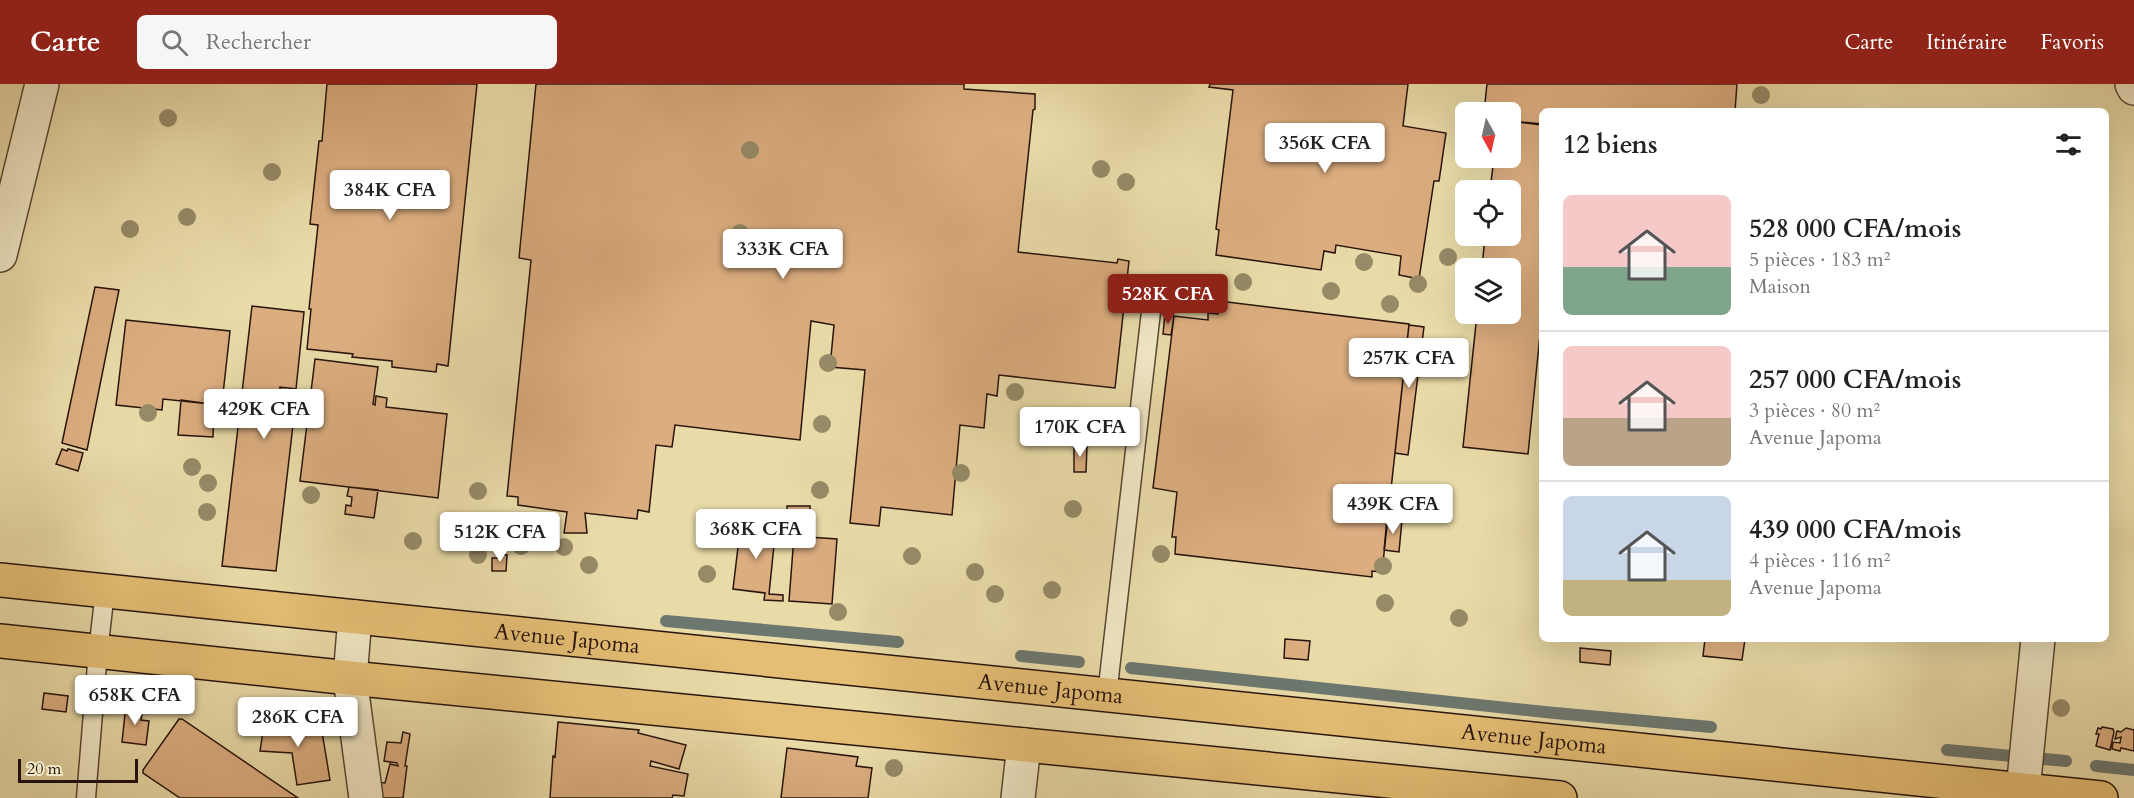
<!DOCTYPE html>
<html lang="fr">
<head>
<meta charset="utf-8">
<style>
	body { margin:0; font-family:Cardo,serif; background:#f6f6f6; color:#222; height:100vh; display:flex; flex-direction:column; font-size:22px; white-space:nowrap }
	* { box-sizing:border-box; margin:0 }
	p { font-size:20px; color:#767676 }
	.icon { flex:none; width:33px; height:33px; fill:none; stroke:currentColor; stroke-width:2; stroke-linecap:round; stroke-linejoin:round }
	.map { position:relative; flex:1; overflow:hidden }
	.drawer { position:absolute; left:1539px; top:24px; width:570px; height:534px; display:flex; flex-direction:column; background:#fff; border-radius:9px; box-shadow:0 6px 24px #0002 }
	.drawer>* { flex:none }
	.needle { width:39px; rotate:172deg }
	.tools { position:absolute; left:1455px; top:18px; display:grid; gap:12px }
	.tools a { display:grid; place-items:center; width:66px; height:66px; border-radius:9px; background:#fff; box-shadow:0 6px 24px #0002; font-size:30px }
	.scale { position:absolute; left:18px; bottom:15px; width:120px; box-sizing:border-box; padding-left:6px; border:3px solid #28140d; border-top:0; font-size:16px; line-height:21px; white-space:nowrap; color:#28140d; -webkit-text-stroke:4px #f1e8c6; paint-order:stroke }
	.price { position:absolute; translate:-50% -51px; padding:0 14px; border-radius:6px; background:#fff; color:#222; font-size:20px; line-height:39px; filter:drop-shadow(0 2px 3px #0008) }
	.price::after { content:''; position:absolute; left:50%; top:36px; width:18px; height:14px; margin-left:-9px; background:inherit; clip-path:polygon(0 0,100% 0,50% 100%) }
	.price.current { background:#8f2418; color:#fff }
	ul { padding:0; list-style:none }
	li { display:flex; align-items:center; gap:18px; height:150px; padding:0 24px }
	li+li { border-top:2px solid #e0e0e0 }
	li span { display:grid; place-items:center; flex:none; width:168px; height:120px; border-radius:9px; color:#555 }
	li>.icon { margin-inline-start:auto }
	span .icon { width:72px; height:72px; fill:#fffc; stroke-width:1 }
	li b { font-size:26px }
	h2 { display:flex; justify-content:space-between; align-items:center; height:72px; padding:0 24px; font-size:26px }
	header { display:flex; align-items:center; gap:36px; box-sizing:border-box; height:84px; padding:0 30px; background:#8f2418; color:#fff }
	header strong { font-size:28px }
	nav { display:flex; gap:33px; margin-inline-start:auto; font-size:21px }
	.search { width:420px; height:54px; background:#f6f6f6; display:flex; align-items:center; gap:15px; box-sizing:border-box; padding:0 21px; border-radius:9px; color:#767676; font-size:22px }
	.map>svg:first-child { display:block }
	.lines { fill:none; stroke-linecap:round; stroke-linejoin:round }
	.stream { stroke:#6c776f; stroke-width:12 }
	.building { fill:#dbad7f; stroke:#28140d; stroke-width:1.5 }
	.lane-casing { stroke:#584634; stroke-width:21 }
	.street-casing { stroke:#584634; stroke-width:36 }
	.primary-casing { stroke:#28140d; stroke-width:36 }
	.lane { stroke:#f1e8c6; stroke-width:18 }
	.street { stroke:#f1e8c6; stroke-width:33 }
	.primary { stroke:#e4be74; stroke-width:33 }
	.tree { fill:#968a67 }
	.labels { text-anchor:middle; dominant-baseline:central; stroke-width:6; stroke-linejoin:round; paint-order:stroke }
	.street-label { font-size:22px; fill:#28140d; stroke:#f1e8c6 }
</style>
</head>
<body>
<header>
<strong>Carte</strong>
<div class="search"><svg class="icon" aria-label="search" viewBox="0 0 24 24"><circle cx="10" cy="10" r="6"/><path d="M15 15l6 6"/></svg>Rechercher</div>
<nav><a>Carte</a><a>Itinéraire</a><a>Favoris</a></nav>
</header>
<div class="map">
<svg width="2134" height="714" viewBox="0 0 2134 714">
	<rect width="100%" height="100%" fill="#e9dba8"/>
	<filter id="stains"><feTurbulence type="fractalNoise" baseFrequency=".00333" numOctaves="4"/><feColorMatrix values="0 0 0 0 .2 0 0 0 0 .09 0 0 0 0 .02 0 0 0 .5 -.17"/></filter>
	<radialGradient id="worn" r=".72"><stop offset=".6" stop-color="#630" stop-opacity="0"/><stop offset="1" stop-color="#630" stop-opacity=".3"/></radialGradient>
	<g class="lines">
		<!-- stream -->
		<path class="stream" d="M 666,537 L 898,558
			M 1021,572 L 1079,578
			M 1131,584 L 1555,629 L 1711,643
			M 1947,666 L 2066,677
			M 2096,682 L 2134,686"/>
	</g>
	<!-- building -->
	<path class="building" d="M 327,0 L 477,0 L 448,282 L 437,280 L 436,288 L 392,283 L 392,277 L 352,273 L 353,270 L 307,265 L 311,225 L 309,225 L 318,141 L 310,140 L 319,57 L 322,57 Z
		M 536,0 L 964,0 L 964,5 L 1035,10 L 1035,25 L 1033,26 L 1018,168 L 1117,179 L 1118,175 L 1129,177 L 1115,304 L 999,291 L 997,312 L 987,310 L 984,344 L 960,341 L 952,431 L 881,423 L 879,442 L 850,439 L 865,286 L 830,283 L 834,241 L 811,237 L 800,356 L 675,341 L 672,363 L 656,361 L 649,428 L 638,426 L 637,435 L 585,429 L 587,449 L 564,449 L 567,428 L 518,421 L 518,413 L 507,412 L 531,176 L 519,174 Z
		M 1210,0 L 1408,0 L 1403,42 L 1446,49 L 1439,97 L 1434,97 L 1419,195 L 1399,191 L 1401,172 L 1336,161 L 1335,169 L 1324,167 L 1321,186 L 1216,171 L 1219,146 L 1216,145 L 1233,6 L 1209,3 Z
		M 1487,0 L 1737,0 L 1735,27 L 1542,27 L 1542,40 L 1510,37 L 1510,28 L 1484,28 Z
		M 1510,37 L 1542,41 L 1542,231 L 1528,370 L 1463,363 L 1477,230 L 1510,230 L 1510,184 L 1482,184 L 1485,152 L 1510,152 L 1510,106 L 1490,106 L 1494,74 L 1510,74 Z
		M 95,203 L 119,206 L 87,366 L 62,359 Z
		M 1219,217 L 1409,240 L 1382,488 L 1372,487 L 1372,493 L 1175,470 L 1176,453 L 1172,453 L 1177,408 L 1153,404 L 1174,232 L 1208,236 L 1208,229 L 1218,230 Z
		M 252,222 L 304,228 L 296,305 L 280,303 L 280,305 L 297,307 L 276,487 L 222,482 Z
		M 1165,230 L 1174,232 L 1171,251 L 1163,250 Z
		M 126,236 L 230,247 L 221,328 L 209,327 L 210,320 L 163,315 L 162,326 L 116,321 Z
		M 1409,241 L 1424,243 L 1408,371 L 1395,369 Z
		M 315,275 L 378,283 L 373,320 L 375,321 L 376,312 L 387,314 L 386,323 L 447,330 L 438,414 L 300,397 Z
		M 181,316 L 210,320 L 209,327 L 214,327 L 213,353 L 178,351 Z
		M 1074,361 L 1087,361 L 1086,388 L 1074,388 Z
		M 62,365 L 67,367 L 68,365 L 83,369 L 78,387 L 56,380 Z
		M 349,403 L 378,406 L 374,434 L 345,430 L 346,421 L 351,422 L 352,413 L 347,412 Z
		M 787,422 L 810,422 L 810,437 L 788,438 Z
		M 1387,435 L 1402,436 L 1399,468 L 1384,466 Z
		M 741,438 L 776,442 L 769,510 L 783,511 L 783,517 L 764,516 L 765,509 L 733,505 Z
		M 794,452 L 837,455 L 832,520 L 789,517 Z
		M 498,470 L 507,471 L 506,487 L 492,487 L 492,474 L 498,474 Z
		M 1285,555 L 1310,557 L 1308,576 L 1284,574 Z
		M 1705,555 L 1745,555 L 1742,576 L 1703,572 Z
		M 1580,564 L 1611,567 L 1610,581 L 1580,578 Z
		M 44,609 L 68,612 L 66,628 L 42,625 Z
		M 126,621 L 143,624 L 141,636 L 149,637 L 146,661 L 122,658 Z
		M 265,634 L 311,639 L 311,641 L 321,642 L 330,696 L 297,701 L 292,669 L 260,667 Z
		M 179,635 L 182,635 L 298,714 L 180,714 L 143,689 L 143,686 Z
		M 558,638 L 639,646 L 638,649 L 686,661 L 679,685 L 651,677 L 650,682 L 688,690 L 684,712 L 673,711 L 672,714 L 550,714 L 553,672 L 555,673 Z
		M 2102,643 L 2113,645 L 2114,648 L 2110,666 L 2096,662 L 2099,650 L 2096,650 L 2098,644 L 2101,645 Z
		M 2126,644 L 2134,646 L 2134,667 L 2121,664 L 2120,667 L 2112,665 L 2113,658 L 2120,659 L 2121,653 L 2115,655 L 2117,647 L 2121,648 Z
		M 403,648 L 410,650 L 405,682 L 407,682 L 403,714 L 377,714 L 378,698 L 385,699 L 390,680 L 398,682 L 397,679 L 384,677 L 387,658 L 401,659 Z
		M 787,664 L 858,673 L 856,682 L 872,684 L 868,714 L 781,714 Z"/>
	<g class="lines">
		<!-- lane casing -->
		<g class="lane-casing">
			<path id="lane" d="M 1107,611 L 1153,210
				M 86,714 L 98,568 L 105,507"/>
		</g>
		<!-- street casing -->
		<g class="street-casing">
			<path id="street" d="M 2132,0 L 2134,4
				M 0,171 L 42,0
				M 355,533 L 350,594 L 366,714
				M 2023,706 L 2038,555
				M 1018,714 L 1024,661"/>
		</g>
		<!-- primary casing -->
		<g class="primary-casing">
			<g id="primary">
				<path id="s1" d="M 0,496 L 2101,714"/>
				<path d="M 0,557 L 350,594 L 1560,714"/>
			</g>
		</g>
		<!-- lane -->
		<use href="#lane" class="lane"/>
		<!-- street -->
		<use href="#street" class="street"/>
		<!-- primary -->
		<use href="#primary" class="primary"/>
	</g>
	<!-- trees -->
	<g class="tree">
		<circle cx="1761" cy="11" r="9"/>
		<circle cx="168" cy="34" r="9"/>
		<circle cx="750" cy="66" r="9"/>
		<circle cx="1101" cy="85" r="9"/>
		<circle cx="272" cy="88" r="9"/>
		<circle cx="1126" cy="98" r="9"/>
		<circle cx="187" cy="133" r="9"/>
		<circle cx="130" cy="145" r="9"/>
		<circle cx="740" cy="149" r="9"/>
		<circle cx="1448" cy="173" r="9"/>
		<circle cx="1364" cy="178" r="9"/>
		<circle cx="1243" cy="198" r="9"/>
		<circle cx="1418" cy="200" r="9"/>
		<circle cx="1331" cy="207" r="9"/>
		<circle cx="1188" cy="209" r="9"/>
		<circle cx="1390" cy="220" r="9"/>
		<circle cx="828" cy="279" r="9"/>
		<circle cx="1015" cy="308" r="9"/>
		<circle cx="148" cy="329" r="9"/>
		<circle cx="822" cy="340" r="9"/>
		<circle cx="1125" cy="349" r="9"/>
		<circle cx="192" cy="383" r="9"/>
		<circle cx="961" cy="389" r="9"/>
		<circle cx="208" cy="399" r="9"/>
		<circle cx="820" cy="406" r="9"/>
		<circle cx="478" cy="407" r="9"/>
		<circle cx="311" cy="411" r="9"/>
		<circle cx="1073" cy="425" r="9"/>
		<circle cx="207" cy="428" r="9"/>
		<circle cx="480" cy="445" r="9"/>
		<circle cx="413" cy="457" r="9"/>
		<circle cx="521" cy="462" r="9"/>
		<circle cx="564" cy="463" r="9"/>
		<circle cx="1161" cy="470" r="9"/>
		<circle cx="478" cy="471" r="9"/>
		<circle cx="912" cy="472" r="9"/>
		<circle cx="589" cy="481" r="9"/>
		<circle cx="1383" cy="482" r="9"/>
		<circle cx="975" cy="488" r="9"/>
		<circle cx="707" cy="490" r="9"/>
		<circle cx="1052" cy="506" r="9"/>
		<circle cx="995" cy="510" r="9"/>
		<circle cx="1385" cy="519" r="9"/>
		<circle cx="838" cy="528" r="9"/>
		<circle cx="1459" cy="534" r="9"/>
		<circle cx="2061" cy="624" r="9"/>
		<circle cx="894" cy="684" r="9"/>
	</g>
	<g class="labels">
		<!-- street labels -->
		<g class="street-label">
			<text stroke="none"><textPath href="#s1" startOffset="570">Avenue Japoma</textPath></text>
			<text stroke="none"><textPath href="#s1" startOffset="1056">Avenue Japoma</textPath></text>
			<text stroke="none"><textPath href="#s1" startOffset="1542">Avenue Japoma</textPath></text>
		</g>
	</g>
	<rect width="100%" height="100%" filter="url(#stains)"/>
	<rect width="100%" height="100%" fill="url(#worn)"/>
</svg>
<div class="tools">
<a><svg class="needle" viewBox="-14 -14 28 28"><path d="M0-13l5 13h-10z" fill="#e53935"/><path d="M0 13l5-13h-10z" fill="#767676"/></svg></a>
<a><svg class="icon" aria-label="locate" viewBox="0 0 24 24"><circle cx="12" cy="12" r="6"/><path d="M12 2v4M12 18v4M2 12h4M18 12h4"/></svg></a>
<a><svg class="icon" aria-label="layers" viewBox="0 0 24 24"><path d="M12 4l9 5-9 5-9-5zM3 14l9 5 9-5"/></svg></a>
</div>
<div class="scale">20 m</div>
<b class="price" style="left:1325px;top:90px">356K CFA</b>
<b class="price" style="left:390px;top:137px">384K CFA</b>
<b class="price" style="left:783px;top:196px">333K CFA</b>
<b class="price current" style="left:1168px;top:241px">528K CFA</b>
<b class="price" style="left:1409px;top:305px">257K CFA</b>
<b class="price" style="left:264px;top:356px">429K CFA</b>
<b class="price" style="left:1080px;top:374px">170K CFA</b>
<b class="price" style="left:1393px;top:451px">439K CFA</b>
<b class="price" style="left:756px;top:476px">368K CFA</b>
<b class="price" style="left:500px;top:479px">512K CFA</b>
<b class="price" style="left:135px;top:642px">658K CFA</b>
<b class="price" style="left:298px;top:664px">286K CFA</b>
<section class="drawer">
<h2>12 biens<svg class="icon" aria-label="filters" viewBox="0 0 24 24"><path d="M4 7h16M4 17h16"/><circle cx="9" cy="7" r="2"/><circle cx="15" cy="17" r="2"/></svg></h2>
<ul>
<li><span style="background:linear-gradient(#f6c9c9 60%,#7fa58c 0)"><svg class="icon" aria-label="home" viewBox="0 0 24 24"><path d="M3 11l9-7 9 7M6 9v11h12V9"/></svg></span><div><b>528 000 CFA/mois</b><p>5 pièces · 183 m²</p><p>Maison</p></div></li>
<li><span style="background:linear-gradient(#f6c9c9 60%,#b9a48a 0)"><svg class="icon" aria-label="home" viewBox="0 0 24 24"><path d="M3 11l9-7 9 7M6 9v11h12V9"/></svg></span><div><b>257 000 CFA/mois</b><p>3 pièces · 80 m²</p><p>Avenue Japoma</p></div></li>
<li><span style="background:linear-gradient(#c9d6e8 70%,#c2b280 0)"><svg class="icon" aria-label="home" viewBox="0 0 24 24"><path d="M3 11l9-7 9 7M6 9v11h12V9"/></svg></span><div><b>439 000 CFA/mois</b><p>4 pièces · 116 m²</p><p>Avenue Japoma</p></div></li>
</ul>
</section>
</div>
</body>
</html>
